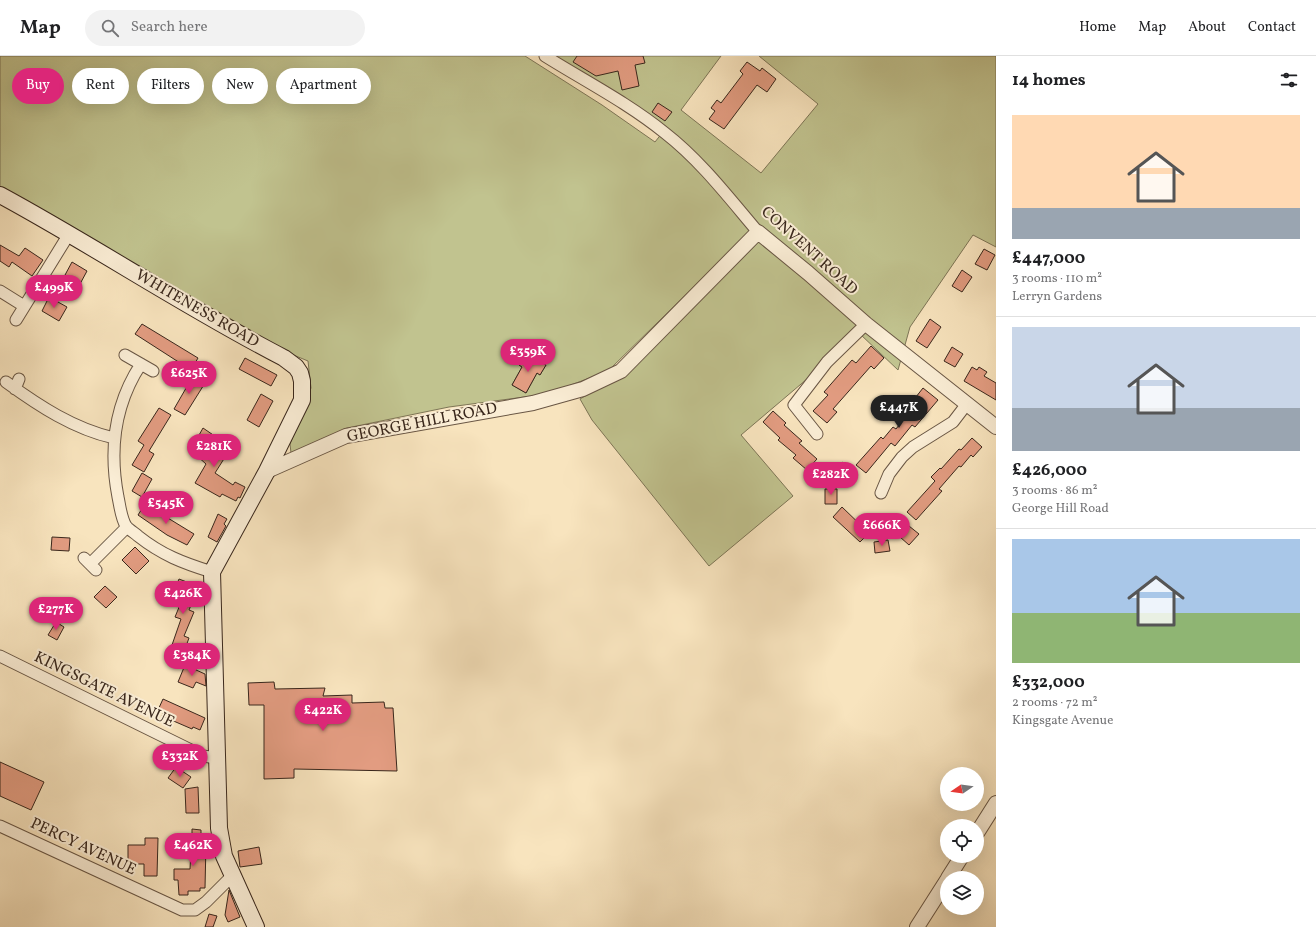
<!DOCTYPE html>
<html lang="en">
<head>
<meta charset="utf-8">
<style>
	body { margin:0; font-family:Vollkorn,serif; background:#f2f2f2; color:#202124; height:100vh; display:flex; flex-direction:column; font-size:15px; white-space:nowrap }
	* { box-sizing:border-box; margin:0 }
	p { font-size:13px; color:#757577 }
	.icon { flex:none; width:22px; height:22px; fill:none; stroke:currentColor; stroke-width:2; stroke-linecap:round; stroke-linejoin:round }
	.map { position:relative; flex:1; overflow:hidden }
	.side { display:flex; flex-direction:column; background:#fff; width:320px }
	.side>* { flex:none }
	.banner { position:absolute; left:12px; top:12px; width:380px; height:36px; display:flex; gap:8px }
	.needle { width:26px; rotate:257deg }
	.fabs { position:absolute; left:940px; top:711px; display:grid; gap:8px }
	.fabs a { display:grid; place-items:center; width:44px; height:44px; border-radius:50%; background:#fff; box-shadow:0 4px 16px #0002; font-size:20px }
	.price { position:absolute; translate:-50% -34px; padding:0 9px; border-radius:14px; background:#db2777; color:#fff; font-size:13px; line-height:26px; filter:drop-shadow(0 1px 2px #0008) }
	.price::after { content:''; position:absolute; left:50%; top:24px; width:12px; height:9px; margin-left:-6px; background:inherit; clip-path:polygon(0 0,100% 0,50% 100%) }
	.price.current { background:#222; color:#fff }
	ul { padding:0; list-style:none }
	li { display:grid; align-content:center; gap:8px; height:212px; padding:0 16px }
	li+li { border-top:1px solid #e0e0e0 }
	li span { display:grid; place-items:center; height:124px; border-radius:0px; color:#555 }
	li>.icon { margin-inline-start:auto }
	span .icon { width:72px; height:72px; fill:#fffc; stroke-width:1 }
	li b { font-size:17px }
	h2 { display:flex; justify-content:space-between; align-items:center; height:48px; padding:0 16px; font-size:17px }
	.chip { padding:0 14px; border-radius:18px; background:#fff; box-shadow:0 4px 16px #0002; font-size:14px; line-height:36px }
	.chip.current { background:#db2777; color:#fff }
	header { display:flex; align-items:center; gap:24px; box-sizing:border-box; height:56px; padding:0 20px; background:#fff; border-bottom:1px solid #e0e0e0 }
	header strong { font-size:19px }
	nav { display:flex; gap:22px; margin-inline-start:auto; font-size:14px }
	.search { width:280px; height:36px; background:#f2f2f2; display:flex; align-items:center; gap:10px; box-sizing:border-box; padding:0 14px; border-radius:22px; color:#757577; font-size:15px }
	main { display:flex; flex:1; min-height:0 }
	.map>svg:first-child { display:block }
	.green { fill:#c1c38f; stroke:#7d7556; fill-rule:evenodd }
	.building { fill:#e29c81; stroke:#39271c }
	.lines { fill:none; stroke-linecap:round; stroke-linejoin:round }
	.minor-casing { stroke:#695644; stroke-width:13 }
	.tertiary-casing { stroke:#695644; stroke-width:16 }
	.secondary-casing { stroke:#39271c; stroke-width:18 }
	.minor { stroke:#faedd5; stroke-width:11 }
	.tertiary { stroke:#faedd5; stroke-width:14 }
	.secondary { stroke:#faedd5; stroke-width:16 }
	.labels { text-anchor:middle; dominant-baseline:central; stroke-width:4; stroke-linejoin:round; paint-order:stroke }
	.street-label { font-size:16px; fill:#39271c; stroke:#faedd5 }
</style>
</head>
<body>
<header>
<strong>Map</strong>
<div class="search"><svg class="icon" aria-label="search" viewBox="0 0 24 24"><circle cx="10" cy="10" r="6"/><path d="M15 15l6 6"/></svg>Search here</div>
<nav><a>Home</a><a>Map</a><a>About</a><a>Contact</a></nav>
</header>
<main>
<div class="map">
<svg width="996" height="871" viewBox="0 0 996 871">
	<rect width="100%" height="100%" fill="#f8e4be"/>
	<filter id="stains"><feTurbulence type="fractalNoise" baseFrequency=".005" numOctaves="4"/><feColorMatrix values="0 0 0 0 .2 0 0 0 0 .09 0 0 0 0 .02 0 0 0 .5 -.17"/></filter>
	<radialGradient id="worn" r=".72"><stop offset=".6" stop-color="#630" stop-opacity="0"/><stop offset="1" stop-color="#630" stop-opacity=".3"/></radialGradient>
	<!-- green -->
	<path class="green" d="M 0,0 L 525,0 L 602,49 L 655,86 L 666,72 L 544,0 L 721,0 L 681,54 L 761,117 L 818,48 L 759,0 L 996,0 L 996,191 L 973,179 L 910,271 L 898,314 L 860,278 L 741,379 L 793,440 L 709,510 L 592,364 L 580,343 L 627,316 L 707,218 L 608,315 L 547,338 L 449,351 L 347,372 L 291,397 L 290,388 L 311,332 L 308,305 L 245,279 L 0,136 ZM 526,298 L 546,309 L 540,319 L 537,317 L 526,337 L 512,329 L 522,311 L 519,309 Z"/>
	<!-- building -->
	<path class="building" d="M 577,0 L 643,0 L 645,7 L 635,9 L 639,30 L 622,34 L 618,15 L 596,20 L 573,6 Z
		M 747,6 L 760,15 L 762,12 L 776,23 L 767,36 L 757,29 L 724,73 L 709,63 L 715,55 L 711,52 L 717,44 L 721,47 L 743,18 L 740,15 Z
		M 658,47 L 672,56 L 665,65 L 652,56 Z
		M 0,189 L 19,200 L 25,192 L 43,204 L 32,220 L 12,206 L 9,211 L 0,205 Z
		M 984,193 L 995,199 L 987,214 L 975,208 Z
		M 72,206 L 87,215 L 80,228 L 65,219 Z
		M 962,214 L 972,221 L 962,236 L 952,230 Z
		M 49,241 L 67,251 L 59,265 L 42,255 Z
		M 930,263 L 941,271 L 927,292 L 916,285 Z
		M 142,268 L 198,302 L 191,314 L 135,278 Z
		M 871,290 L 884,302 L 874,313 L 871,310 L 833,353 L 837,356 L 827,367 L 813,355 L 828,339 L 824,336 L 852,304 L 856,307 Z
		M 952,291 L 963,298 L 955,311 L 944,305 Z
		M 526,298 L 546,309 L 540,319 L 537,317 L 526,337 L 512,329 L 522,311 L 519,309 Z
		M 245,302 L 277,319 L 271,330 L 239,313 Z
		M 972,311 L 977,314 L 979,311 L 987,316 L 984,320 L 996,327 L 996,344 L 964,325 Z
		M 193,320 L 205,327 L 185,359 L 174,353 Z
		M 923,332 L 938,344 L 915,371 L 912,369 L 895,390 L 891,387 L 866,417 L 856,409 L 881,381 L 883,383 L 893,371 L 896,373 L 915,348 L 912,346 Z
		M 261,338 L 273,345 L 259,371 L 247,364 Z
		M 159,352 L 171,359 L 149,395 L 154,398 L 144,416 L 132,409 L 144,389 L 138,385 Z
		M 773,355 L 786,367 L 784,369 L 802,385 L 799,387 L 817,403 L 807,414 L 793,402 L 796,399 L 778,384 L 780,382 L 763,366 Z
		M 203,372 L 222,385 L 217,393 L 227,398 L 215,417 L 233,429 L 235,426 L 245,431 L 240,442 L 238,441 L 236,445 L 222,438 L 220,441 L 195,427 L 206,408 L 196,399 L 201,392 L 194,388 Z
		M 972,382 L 982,391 L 973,401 L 971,399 L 961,411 L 959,410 L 939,433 L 942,435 L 916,464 L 907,456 L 935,425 L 931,421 L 940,412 L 941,413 L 959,393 L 961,394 Z
		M 842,406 L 851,413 L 842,425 L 833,418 Z
		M 142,417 L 152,423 L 142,441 L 132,435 Z
		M 825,433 L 837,433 L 837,448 L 825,448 Z
		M 145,448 L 194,478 L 187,489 L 167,479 L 138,459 Z
		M 842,451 L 869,477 L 860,486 L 833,461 Z
		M 218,458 L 227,463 L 224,468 L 226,470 L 217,486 L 208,481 Z
		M 909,470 L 919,478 L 909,489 L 900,481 Z
		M 52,481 L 70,482 L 69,495 L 51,494 Z
		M 888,484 L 890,495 L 875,497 L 874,486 Z
		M 135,491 L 149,505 L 136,518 L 122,504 Z
		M 179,523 L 192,528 L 189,534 L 196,537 L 189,554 L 194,556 L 184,580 L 189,582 L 182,601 L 174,598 L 177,591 L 172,589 L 181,563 L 175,561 L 182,544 L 172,540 Z
		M 105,530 L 117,541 L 106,552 L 94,541 Z
		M 56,566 L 64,571 L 57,584 L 48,579 Z
		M 185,609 L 205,618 L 206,630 L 196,626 L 193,632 L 178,626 Z
		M 274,626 L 275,633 L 325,632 L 323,640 L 352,639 L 352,647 L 384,646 L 385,652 L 393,652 L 397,715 L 294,713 L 294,722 L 264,723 L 264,649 L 249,649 L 248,627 Z
		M 163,643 L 205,662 L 200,674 L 193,671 L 192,673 L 162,660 L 163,657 L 158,654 Z
		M 0,706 L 44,726 L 31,754 L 0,740 Z
		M 176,711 L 191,721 L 183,732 L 168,722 Z
		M 198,731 L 199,757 L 186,757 L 185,733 Z
		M 192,773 L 201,774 L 201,787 L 206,787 L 205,832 L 200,832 L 200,835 L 188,835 L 188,839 L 179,839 L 178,824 L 174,824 L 174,813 L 190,813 L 191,794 L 188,794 L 188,783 L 192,783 Z
		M 145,782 L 158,782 L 157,820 L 144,820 L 144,808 L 128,808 L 128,789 L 145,789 Z
		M 259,791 L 262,808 L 240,811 L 238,795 Z
		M 229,834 L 240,861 L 228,866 L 225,859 Z
		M 209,858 L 217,860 L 213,871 L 205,871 Z"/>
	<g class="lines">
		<!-- minor casing -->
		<g class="minor-casing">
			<path id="minor" d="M 545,0 C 585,25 628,47 665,77 C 701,105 729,142 758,176
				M 0,235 L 24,250
				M 16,264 L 69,178
				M 125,299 L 153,315
				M 141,308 C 114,349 109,394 118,441 C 120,450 121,462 126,470 C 129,474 135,477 138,480 C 162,499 183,507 212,516
				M 6,326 C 39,350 74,373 114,382
				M 15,333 L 19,323
				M 817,378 L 794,349 L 827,306 L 866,268
				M 881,437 L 889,418 L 902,401 L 913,391 L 953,366 L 966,349
				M 84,502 L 96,514
				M 90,508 L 127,471
				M 0,600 L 203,700 L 217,702
				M 0,770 L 182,854 L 195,854 L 206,846 L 232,820"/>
		</g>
		<!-- tertiary casing -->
		<g class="tertiary-casing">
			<path id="tertiary" d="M 267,415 L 346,380 L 533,347 L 583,333 L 621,315 L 758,176 L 808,217 L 866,268 L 996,371
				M 977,777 L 996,747
				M 948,822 L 962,800
				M 917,871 L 947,824"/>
		</g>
		<!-- secondary casing -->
		<g class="secondary-casing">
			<path id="secondary" d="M 0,139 C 96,191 187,252 284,302 L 296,311 L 300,317 L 302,325 L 302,344 L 267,415 L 212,516 L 219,772 L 224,800 L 256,871"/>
		</g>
		<!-- minor -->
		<use href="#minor" class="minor"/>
		<!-- tertiary -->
		<use href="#tertiary" class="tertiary"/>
		<!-- secondary -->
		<use href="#secondary" class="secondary"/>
	</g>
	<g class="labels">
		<!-- street labels -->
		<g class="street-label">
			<text transform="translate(809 195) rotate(42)">CONVENT ROAD</text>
			<text transform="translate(197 253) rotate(30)">WHITENESS ROAD</text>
			<text transform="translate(422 367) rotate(-11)">GEORGE HILL ROAD</text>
			<text transform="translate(104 634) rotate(26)">KINGSGATE AVENUE</text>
			<text transform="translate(83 791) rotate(25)">PERCY AVENUE</text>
		</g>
	</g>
	<rect width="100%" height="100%" filter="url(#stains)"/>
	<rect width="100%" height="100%" fill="url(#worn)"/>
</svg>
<div class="fabs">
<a><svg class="needle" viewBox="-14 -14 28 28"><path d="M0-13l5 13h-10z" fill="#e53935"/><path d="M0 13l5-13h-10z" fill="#757577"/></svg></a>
<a><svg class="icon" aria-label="locate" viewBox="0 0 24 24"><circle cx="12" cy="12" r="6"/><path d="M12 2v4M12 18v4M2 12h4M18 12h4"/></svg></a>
<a><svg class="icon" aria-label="layers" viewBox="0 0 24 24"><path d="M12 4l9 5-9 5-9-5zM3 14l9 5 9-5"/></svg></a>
</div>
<b class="price" style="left:54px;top:253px">£499K</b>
<b class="price" style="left:528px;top:317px">£359K</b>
<b class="price" style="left:189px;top:339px">£625K</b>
<b class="price current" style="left:899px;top:373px">£447K</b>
<b class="price" style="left:214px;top:412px">£281K</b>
<b class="price" style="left:831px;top:440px">£282K</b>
<b class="price" style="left:166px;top:469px">£545K</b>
<b class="price" style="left:882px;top:491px">£666K</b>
<b class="price" style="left:183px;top:559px">£426K</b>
<b class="price" style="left:56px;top:575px">£277K</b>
<b class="price" style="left:192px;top:621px">£384K</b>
<b class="price" style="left:323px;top:676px">£422K</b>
<b class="price" style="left:180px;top:722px">£332K</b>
<b class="price" style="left:193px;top:811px">£462K</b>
<div class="banner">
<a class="chip current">Buy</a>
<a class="chip">Rent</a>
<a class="chip">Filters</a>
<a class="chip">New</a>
<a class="chip">Apartment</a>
</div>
</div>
<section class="side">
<h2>14 homes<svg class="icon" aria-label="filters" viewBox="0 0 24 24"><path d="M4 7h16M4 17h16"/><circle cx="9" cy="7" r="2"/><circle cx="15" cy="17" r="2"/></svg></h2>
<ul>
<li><span style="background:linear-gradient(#ffd9b3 75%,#9aa5b1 0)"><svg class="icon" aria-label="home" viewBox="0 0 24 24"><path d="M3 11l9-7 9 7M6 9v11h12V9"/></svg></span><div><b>£447,000</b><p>3 rooms · 110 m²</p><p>Lerryn Gardens</p></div></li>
<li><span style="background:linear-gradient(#c9d6e8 65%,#9aa5b1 0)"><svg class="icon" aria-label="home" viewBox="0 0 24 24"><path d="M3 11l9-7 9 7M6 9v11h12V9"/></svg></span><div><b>£426,000</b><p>3 rooms · 86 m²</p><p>George Hill Road</p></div></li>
<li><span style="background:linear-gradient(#a9c7e8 60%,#8fb573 0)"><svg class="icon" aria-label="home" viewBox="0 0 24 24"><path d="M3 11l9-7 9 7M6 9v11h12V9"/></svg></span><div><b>£332,000</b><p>2 rooms · 72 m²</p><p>Kingsgate Avenue</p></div></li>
</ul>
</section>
</main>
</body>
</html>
